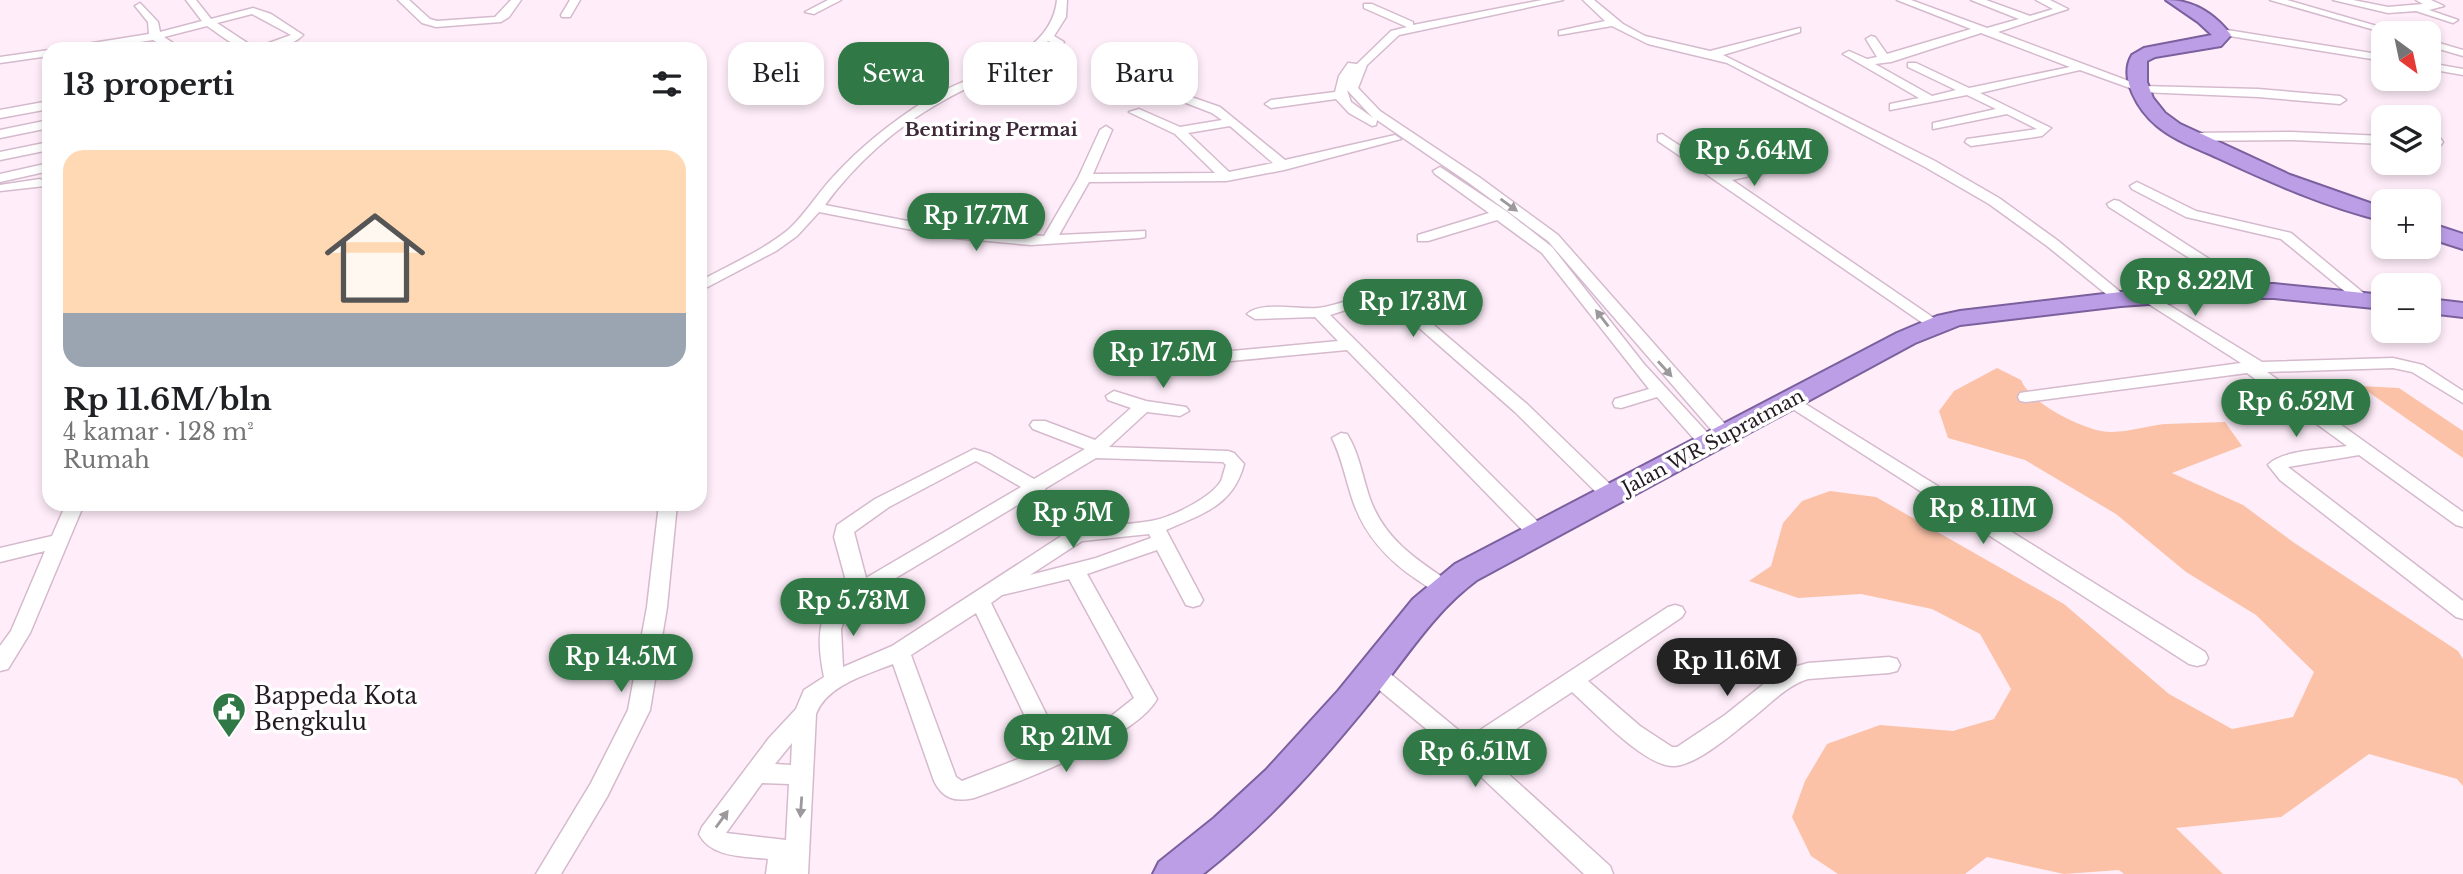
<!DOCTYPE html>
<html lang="id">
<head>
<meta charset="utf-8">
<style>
	body { margin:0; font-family:"Libre Baskerville",serif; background:#f2f2f2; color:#202124; height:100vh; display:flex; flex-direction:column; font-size:26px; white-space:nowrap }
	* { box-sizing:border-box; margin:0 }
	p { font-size:23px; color:#757577 }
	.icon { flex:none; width:38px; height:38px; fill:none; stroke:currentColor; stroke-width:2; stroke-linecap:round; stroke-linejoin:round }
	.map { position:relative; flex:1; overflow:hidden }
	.sheet { position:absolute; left:42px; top:42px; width:665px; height:469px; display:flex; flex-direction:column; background:#fff; border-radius:21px; box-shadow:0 4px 10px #0003 }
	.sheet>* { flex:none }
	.guide { position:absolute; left:728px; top:42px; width:665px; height:63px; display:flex; gap:14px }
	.needle { width:46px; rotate:147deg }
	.controls { position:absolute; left:2371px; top:21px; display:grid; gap:14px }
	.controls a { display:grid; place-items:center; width:70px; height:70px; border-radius:14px; background:#fff; box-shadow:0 4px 10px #0003; font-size:35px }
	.price { position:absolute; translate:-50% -60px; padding:0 16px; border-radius:24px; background:#307845; color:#fff; font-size:23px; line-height:46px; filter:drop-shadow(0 2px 4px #0008) }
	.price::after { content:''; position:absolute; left:50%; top:42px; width:21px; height:16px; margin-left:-10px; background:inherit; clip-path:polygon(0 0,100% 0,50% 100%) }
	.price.current { background:#222; color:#fff }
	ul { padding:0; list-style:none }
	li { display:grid; align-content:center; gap:14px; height:371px; padding:0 21px }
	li+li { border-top:2px solid #e0e0e0 }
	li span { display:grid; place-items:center; height:217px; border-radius:21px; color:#555 }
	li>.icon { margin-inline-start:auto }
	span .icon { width:126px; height:126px; fill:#fffc; stroke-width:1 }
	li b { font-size:30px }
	h2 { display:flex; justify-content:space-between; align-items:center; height:84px; padding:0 21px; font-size:30px }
	.tag { padding:0 24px; border-radius:21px; background:#fff; box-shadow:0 4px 10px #0003; font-size:24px; line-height:63px }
	.tag.current { background:#307845; color:#fff }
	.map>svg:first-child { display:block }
	.green { fill:#fbc2a8 }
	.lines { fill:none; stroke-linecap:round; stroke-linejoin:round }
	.minor-casing { stroke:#d5bacd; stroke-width:3 }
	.trunk-casing { stroke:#7c609e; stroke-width:4 }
	.minor { fill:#fff; fill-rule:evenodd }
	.trunk { fill:#bc9ee7; fill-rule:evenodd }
	.oneway { fill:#9c989b }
	.labels { text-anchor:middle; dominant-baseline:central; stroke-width:7; stroke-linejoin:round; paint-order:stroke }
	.far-quarter-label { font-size:19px; font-weight:bold; fill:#3e2939; stroke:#fff }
	.street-label { font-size:19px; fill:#241a21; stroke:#fff }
	.near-poi-label { font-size:23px; fill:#241a21; stroke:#fff; text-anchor:start }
</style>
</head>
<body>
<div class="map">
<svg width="2463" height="874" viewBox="0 0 2463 874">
	<rect width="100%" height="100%" fill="#ffeefa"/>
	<!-- green -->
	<path class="green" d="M 1997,368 L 2021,380 C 2031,403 2072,423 2096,430 C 2119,436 2143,426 2165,424 C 2185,423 2205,423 2225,422 L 2242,446 L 2172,473 L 2243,505 L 2293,542 L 2458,651 L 2463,659 L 2463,786 L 2457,779 L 2369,754 L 2281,817 L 2176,828 L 2223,874 L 2124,874 L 2119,870 L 2064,874 L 1987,857 L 1965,874 L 1838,874 L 1811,856 L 1792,817 L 1805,781 L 1827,744 L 1880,725 L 1953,731 L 1994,719 L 2011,689 L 1980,634 L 1932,609 L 1861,594 L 1798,598 L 1749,581 L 1771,566 L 1783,523 L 1802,501 L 1830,491 L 1876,497 L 2064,604 L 2169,694 L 2232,729 L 2293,717 L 2314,672 L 2256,615 L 2186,572 L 2116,514 L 2025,460 L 1948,438 L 1939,411 L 1954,391 Z
		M 2360,386 L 2399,388 L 2463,431 L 2463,458 Z"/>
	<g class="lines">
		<!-- minor casing -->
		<g class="minor-casing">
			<path id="minor" d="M 186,0 L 196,0 L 211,19 L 253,8 L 271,14 L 303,35 C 291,48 256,55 240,47 C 228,42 218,33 207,26 L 164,37 L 182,49 L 169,49 L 153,40 L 94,49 L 69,49 L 74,46 L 149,34 L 148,22 L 135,6 L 140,3 L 158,22 L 160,32 L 202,21 ZM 252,14 L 291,35 L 255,48 L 217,23 Z
				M 398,0 L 409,0 L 430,19 L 437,21 L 495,17 L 511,0 L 521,0 L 509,17 L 501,22 L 436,27 L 422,23 Z
				M 570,0 L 580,0 L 570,17 L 562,17 L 561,15 Z
				M 828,0 L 841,0 L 814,14 L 805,12 Z
				M 1057,0 L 1067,0 L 1066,17 L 1054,36 L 1064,42 L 1058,52 L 1050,52 L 1049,50 L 1053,43 L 1048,41 C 1017,69 977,81 941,102 C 896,127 855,164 825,205 L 954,230 L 1044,236 L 1078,178 L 1100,130 L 1106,126 L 1112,130 L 1093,174 L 1215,173 L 1175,134 L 1129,112 L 1139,109 L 1180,127 L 1222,120 L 1212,113 L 1150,89 L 1150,85 L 1154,84 L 1220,107 L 1285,160 L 1395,135 L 1401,139 L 1284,170 L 1226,181 L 1089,182 L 1059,235 L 1145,231 L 1145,237 L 1140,238 L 1031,245 L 954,238 L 819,212 L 797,236 L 776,251 L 700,291 L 700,281 C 729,265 762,251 788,230 C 805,215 817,194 833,177 C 860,147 893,121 928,99 C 971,73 1051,59 1057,0 ZM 1230,126 L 1273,163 L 1229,172 L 1188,133 Z
				M 1542,0 L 1563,0 L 1399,35 L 1367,65 L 1358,88 L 1380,111 L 1479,177 L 1558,235 L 1732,432 L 1735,436 L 1732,440 L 1720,440 L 1548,241 L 1469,183 L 1377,120 L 1376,125 L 1372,126 L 1349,113 L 1336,99 L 1271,108 L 1265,104 L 1271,100 L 1335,92 L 1339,76 L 1348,63 L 1357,64 L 1391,31 L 1407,27 L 1364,8 L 1364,4 L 1372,4 L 1413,22 L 1413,25 ZM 1347,90 L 1348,91 L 1373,118 L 1351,102 Z
				M 1583,0 L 1594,0 L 1623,24 L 1645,36 L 1710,51 L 1800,28 L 1800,32 L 1723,55 L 1935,161 L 1999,198 L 2057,240 L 2129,299 L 2126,302 L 2116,302 L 2047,246 L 1989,204 L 1925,167 L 1727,63 L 1648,44 L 1612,26 L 1559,35 L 1559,31 L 1605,21 Z
				M 1897,0 L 1911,0 L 1987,28 L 2019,19 L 1971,0 L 1986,0 L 2030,16 L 2053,9 L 2036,0 L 2050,0 L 2068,9 L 1998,32 L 2142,86 L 2258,89 L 2340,96 L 2346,100 L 2340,104 L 2258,97 L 2141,92 L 2080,70 L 1980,93 L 2051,128 L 2042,136 L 1971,146 L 1965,142 L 1967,139 L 2037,129 L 2007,114 L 1933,129 L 1933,123 L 1996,109 L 1967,95 L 1890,110 L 1890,104 L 1919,98 L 1843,54 L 1849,51 L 1867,59 L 1877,57 L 1866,39 L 1871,36 L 1875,37 L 1887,54 L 1971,29 ZM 1981,33 L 2070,67 L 1969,88 L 1916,63 L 1908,63 L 1908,67 L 1956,90 L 1932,96 L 1875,64 L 1891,62 Z
				M 2270,0 L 2287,0 L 2401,33 L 2385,33 Z
				M 2333,0 L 2353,0 L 2388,7 L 2423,4 L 2416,0 L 2431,0 L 2444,6 L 2429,10 L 2458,20 L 2453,23 L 2416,11 L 2388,13 Z
				M 2221,29 L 2384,55 L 2384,61 L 2217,34 L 2216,32 Z
				M 2429,40 L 2463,50 L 2463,56 L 2429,46 Z
				M 49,50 L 49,56 L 0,63 L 0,57 Z
				M 2429,63 L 2463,69 L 2463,75 L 2429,69 Z
				M 49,101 L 49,109 L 0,118 L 0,110 Z
				M 49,120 L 49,128 L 0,138 L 0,130 Z
				M 2292,132 L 2384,136 L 2384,144 L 2292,140 L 2189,141 L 2183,137 L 2189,133 Z
				M 1662,134 L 1723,174 L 1785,162 L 1785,168 L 1732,180 L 1944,325 L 1936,330 L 1930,328 L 1658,141 L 1658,135 Z
				M 2429,138 L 2441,139 L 2443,142 L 2441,145 L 2429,146 Z
				M 49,142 L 49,150 L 0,160 L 0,152 Z
				M 49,163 L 49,171 L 0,182 L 0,174 Z
				M 1440,167 L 1506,211 L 1552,247 L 1644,364 L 1715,441 L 1718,445 L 1715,449 L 1703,449 L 1657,397 L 1621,408 L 1615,407 L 1613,403 L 1615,399 L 1649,389 L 1542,253 L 1497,220 L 1428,241 L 1418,241 L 1418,235 L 1489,213 L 1435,174 L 1433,171 Z
				M 40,179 L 47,183 L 45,186 L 0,191 L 0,185 Z
				M 2137,182 L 2196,211 L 2291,233 L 2372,300 L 2369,303 L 2359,303 L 2281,239 L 2186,217 L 2132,189 L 2130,186 Z
				M 2114,200 L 2119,201 L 2259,291 L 2256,294 L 2246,294 L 2109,207 L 2107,204 Z
				M 1378,293 L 1402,298 L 1527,404 L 1618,492 L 1620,496 L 1618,500 L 1604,500 L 1515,412 L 1392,304 L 1368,303 L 1330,315 L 1545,529 L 1548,534 L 1545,539 L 1531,539 L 1347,350 L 1189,365 L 1181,360 L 1189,355 L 1338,341 L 1315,317 L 1255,319 L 1247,314 C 1261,301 1300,310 1318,308 C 1338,306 1357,295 1378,293 Z
				M 2149,293 L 2262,362 L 2393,358 L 2423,365 L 2463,391 L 2463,403 L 2412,372 L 2393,368 L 2267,372 L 2463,512 L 2463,527 L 2456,525 L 2359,455 L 2288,467 L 2463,601 L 2463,619 L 2456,617 L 2280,480 L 2268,465 C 2281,450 2327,449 2347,446 L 2247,373 L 2026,402 L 2020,401 L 2018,397 L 2020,393 L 2026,392 L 2241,363 L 2144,301 L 2141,298 L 2144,295 Z
				M 1114,391 L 1146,401 L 1186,407 L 1189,411 L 1180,416 L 1147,412 L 1109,447 L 1228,451 L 1234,453 L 1244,464 C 1233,506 1202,514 1166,530 L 1203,600 L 1200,605 L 1193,607 L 1186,605 L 1157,550 L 1087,574 L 1157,699 C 1136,738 1017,783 974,798 C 955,802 943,799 934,781 L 893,664 C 866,675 827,685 816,714 L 808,874 L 766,874 L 768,859 C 744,856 711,858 699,834 L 702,827 L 769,738 L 796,709 L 804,690 L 824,677 C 817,643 815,608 848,588 L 834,537 L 837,525 L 875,499 L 974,449 L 990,454 L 1034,479 L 1085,449 L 1033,429 L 1030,425 L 1033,421 L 1045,421 L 1095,440 L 1131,408 L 1108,400 L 1106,396 ZM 1096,458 L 1223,462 L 1226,465 C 1224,470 1223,476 1221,481 C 1211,498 1170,518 1151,521 C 1123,526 1096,524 1069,531 L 892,646 L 843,667 L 841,629 L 849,606 L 1036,494 L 1043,492 L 1046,488 ZM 976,461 L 1021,487 L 866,578 L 854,532 L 889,507 ZM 1149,534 L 1151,538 L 1096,558 L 1030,575 L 1082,541 ZM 1069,579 L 1134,698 L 1110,717 L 1060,742 L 991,603 L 1002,595 ZM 976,613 L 1041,750 L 962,781 L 956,777 L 911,655 ZM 792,743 L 791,765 L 775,764 ZM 762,783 L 789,784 L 786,840 L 726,833 Z
				M 1791,395 L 2205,652 L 2208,658 L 2205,664 L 2197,666 L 2189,664 L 1785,404 L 1783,400 Z
				M 1341,433 L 1347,434 C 1359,453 1362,475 1369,496 C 1383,538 1415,559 1450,582 L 1453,587 L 1450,592 C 1437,596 1427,586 1416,579 C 1385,558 1362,532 1351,495 C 1345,476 1341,456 1332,438 Z
				M 66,504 L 84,504 L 30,633 L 8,669 L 0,671 L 0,646 L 11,631 L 45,551 L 0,562 L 0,548 L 52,536 Z
				M 659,504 L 677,504 L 667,607 L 650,710 L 607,797 L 561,874 L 536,874 L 591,783 L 628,710 L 647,607 Z
				M 1675,605 L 1682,607 L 1685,612 L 1682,617 L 1588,681 L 1640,726 L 1672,747 L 1677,747 L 1725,715 L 1780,671 L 1808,663 L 1889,657 L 1897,659 L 1900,665 L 1897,671 L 1889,673 L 1808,679 C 1788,685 1772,702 1756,715 C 1737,730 1699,764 1675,766 C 1645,768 1594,711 1572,692 L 1483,751 L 1610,866 L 1613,874 L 1584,874 L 1459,756 L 1366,679 L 1363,673 L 1366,667 L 1374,665 L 1382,667 L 1468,738 L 1668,607 Z"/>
		</g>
		<!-- trunk casing -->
		<g class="trunk-casing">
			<path id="trunk" d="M 2166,0 C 2193,0 2214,13 2231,35 L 2221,46 L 2155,57 L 2147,61 L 2147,82 L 2153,98 L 2165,113 L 2180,124 L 2290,175 L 2384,208 L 2384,221 C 2326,207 2272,183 2218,158 C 2197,148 2175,141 2157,126 C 2139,111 2118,78 2132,55 L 2144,48 L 2212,35 L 2198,22 Z
				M 2429,223 L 2463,234 L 2463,249 L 2429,238 Z
				M 2231,284 L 2274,284 L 2384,295 L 2384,309 L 2274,298 L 2231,298 L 2121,306 L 1960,325 L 1915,343 L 1477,580 C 1434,612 1408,655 1375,696 C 1323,760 1268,823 1203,874 L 1153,874 L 1159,862 L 1214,818 L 1266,770 L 1338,691 L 1413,599 L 1455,564 L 1897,333 L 1937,316 L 1960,311 L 2121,292 Z
				M 2429,299 L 2463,303 L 2463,317 L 2429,313 Z"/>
		</g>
		<!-- minor -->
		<use href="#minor" class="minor"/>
		<!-- trunk -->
		<use href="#trunk" class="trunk"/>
	</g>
	<!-- one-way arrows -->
	<defs><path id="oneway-solid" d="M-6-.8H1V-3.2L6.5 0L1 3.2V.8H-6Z" transform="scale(1.75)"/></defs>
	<g class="oneway">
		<use href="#oneway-solid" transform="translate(1509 205) rotate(36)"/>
		<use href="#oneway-solid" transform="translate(1602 318) rotate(-128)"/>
		<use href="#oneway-solid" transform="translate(1665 369) rotate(48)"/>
		<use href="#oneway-solid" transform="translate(801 807) rotate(94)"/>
		<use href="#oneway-solid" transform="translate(722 819) rotate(-54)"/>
	</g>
	<!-- icons -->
	<defs>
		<g id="civic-pin" transform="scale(1.75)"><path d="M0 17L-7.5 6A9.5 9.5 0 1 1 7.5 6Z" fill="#307845" stroke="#fff"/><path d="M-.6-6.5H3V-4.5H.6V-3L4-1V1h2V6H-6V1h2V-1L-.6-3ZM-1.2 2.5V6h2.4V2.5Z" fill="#fff"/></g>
	</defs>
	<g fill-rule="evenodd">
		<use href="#civic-pin" x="229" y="709"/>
	</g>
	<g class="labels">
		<!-- far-quarter labels -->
		<g class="far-quarter-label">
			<text x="991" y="129">Bentiring Permai</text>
		</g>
		<!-- street labels -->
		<g class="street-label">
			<text transform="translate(1713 442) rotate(-28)">Jalan WR Supratman</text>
		</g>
		<!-- near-poi labels -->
		<g class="near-poi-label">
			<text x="254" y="696">Bappeda Kota<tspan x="254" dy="26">Bengkulu</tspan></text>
		</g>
	</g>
</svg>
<div class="controls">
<a><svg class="needle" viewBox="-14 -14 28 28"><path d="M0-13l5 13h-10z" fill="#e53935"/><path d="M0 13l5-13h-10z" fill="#757577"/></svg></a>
<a><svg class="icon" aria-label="layers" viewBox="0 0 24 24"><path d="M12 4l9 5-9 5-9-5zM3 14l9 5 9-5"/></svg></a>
<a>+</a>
<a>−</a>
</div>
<b class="price" style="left:1754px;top:188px">Rp 5.64M</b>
<b class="price" style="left:976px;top:253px">Rp 17.7M</b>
<b class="price" style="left:2195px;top:318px">Rp 8.22M</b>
<b class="price" style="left:1413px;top:339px">Rp 17.3M</b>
<b class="price" style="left:1163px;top:390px">Rp 17.5M</b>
<b class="price" style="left:2296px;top:439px">Rp 6.52M</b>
<b class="price" style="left:1983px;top:546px">Rp 8.11M</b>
<b class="price" style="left:1073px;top:550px">Rp 5M</b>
<b class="price" style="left:853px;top:638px">Rp 5.73M</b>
<b class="price" style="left:621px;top:694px">Rp 14.5M</b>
<b class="price current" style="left:1727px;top:698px">Rp 11.6M</b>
<b class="price" style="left:1066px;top:774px">Rp 21M</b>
<b class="price" style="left:1475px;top:789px">Rp 6.51M</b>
<div class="guide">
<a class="tag">Beli</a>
<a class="tag current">Sewa</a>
<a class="tag">Filter</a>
<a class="tag">Baru</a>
</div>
<section class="sheet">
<h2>13 properti<svg class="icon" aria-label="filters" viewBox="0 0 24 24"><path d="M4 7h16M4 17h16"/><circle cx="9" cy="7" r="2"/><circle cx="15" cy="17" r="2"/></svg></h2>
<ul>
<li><span style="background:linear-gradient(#ffd9b3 75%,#9aa5b1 0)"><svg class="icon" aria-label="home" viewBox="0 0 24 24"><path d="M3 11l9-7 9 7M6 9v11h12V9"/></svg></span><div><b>Rp 11.6M/bln</b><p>4 kamar · 128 m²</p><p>Rumah</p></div></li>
</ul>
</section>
</div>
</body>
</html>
